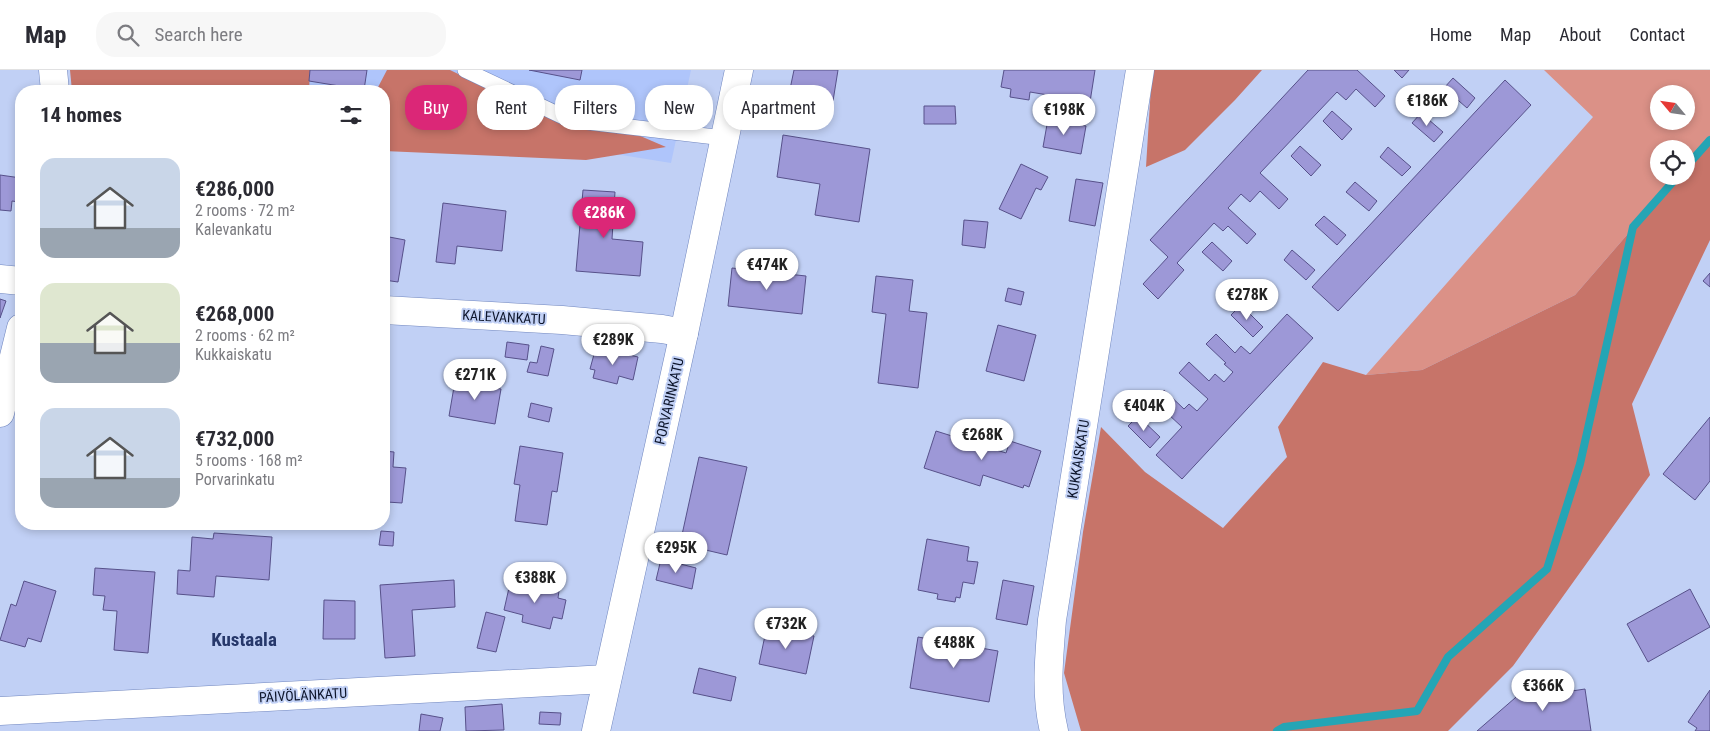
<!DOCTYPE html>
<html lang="en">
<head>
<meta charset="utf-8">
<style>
	body { margin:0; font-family:"Roboto Condensed",sans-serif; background:#f7f7f7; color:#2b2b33; height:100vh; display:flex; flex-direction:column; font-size:19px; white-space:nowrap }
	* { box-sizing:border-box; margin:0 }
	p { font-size:16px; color:#7c7c81 }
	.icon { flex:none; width:28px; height:28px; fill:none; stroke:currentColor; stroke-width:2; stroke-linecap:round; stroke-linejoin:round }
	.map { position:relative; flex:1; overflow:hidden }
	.sheet { position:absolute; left:15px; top:15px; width:375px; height:445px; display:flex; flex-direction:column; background:#fff; border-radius:20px; box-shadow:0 2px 8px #0003 }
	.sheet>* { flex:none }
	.banner { position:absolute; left:405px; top:15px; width:475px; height:45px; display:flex; gap:10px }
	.needle { width:32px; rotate:299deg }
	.fabs { position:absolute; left:1650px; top:15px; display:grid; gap:10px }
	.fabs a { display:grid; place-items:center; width:45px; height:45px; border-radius:50%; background:#fff; box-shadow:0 2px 8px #0003; font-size:25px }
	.price { position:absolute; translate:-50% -42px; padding:0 11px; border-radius:18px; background:#fff; color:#222; font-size:16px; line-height:32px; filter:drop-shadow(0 1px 2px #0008) }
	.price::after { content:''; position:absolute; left:50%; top:30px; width:15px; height:11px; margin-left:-8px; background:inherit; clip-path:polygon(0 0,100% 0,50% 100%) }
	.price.selected { background:#db2777; color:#fff }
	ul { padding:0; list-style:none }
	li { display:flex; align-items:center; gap:15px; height:125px; padding:0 25px }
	li span { display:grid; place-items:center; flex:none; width:140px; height:100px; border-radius:15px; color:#555 }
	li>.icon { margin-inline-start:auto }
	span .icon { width:60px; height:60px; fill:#fffc; stroke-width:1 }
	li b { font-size:21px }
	h2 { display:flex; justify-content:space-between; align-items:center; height:60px; padding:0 25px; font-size:21px }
	.tag { padding:0 18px; border-radius:20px; background:#fff; box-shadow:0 2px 8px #0003; font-size:18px; line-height:45px }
	.tag.selected { background:#db2777; color:#fff }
	header { display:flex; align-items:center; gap:30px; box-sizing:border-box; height:70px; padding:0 25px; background:#fff; border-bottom:1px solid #e1e1e2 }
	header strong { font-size:24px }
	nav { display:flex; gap:28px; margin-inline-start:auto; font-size:18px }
	.search { width:350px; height:45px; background:#f7f7f7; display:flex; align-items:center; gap:12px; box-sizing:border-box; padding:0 18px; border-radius:20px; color:#7c7c81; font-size:19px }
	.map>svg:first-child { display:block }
	.built { fill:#afc5fb }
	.green { fill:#db9187; fill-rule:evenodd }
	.forest { fill:#c77469 }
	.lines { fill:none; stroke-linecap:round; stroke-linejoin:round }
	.stream { stroke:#24a5b5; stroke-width:8 }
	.building { fill:#9d98d7; stroke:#57518a }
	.service-casing { stroke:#7086bf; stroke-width:16 }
	.minor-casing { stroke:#7086bf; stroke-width:29 }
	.tertiary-casing { stroke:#7086bf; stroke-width:29 }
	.service { stroke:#fff; stroke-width:15 }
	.minor { stroke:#fff; stroke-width:28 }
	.tertiary { stroke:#fff; stroke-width:28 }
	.labels { text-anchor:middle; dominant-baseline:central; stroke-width:4; stroke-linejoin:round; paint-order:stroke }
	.street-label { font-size:14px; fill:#0d152b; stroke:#c1d0f5 }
	.district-label { font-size:19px; font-weight:bold; fill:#27386b; stroke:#c1d0f5 }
</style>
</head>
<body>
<header>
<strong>Map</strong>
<div class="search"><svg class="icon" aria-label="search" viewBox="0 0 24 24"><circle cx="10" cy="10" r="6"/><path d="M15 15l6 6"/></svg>Search here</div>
<nav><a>Home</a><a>Map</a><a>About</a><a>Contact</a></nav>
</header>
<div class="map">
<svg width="1710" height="661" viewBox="0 0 1710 661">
	<rect width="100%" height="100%" fill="#c1d0f5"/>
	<!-- built -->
	<path class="built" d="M 307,0 L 691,0 L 671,93 L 384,47 L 384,21 L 302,21 Z"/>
	<!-- green -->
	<path class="green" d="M 1544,0 L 1710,0 L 1710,70 L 1686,97 L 1686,79 L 1659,79 L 1659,106 L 1678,106 L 1575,225 L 1422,300 L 1366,305 L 1593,47 ZM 1659,24 L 1686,24 L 1686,51 L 1659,51 Z"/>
	<!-- forest -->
	<path class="forest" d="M 70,0 L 310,0 L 309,21 L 72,21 Z
		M 387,0 L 450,0 L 540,44 L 631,62 L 666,77 L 586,90 L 384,81 L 384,21 L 376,21 Z
		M 1152,0 L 1262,0 L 1235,30 L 1185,80 L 1146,97 Z
		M 1710,70 L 1710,170 L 1632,334 L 1650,405 L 1513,596 L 1448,661 L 1081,661 L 1064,603 L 1083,462 L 1101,357 L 1145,402 L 1223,458 L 1287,387 L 1278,357 L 1323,292 L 1366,305 L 1422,300 L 1575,225 L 1678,106 L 1686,106 L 1686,97 Z"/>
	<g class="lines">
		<!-- stream -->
		<path class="stream" d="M 1686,97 L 1710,70
			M 1277,661 L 1284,657 L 1417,641 L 1448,587 L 1547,499 L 1580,394 L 1633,157 L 1678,106"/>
	</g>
	<!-- building -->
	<path class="building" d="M 310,0 L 367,0 L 364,20 L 309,11 Z
		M 529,0 L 582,0 L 580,10 Z
		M 794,0 L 838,0 L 833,31 L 789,24 Z
		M 1004,0 L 1095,0 L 1090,32 L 1077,30 L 1076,38 L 1052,34 L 1054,26 L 1030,22 L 1029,30 L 1010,27 L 1011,19 L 1001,17 Z
		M 1308,0 L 1357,0 L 1385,26 L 1375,37 L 1356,19 L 1346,30 L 1337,22 L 1260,103 L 1288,129 L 1279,139 L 1260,121 L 1250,132 L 1241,124 L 1228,138 L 1256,164 L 1247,174 L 1228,156 L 1223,161 L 1214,153 L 1177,193 L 1184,200 L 1158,229 L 1143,214 L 1168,187 L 1150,170 Z
		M 1394,0 L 1409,0 L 1402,8 Z
		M 1453,8 L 1475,28 L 1467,38 L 1444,18 Z
		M 1505,10 L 1531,35 L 1338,241 L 1312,217 Z
		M 924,36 L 955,36 L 956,54 L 924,54 Z
		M 1332,41 L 1352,59 L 1342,70 L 1323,51 Z
		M 1421,43 L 1443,62 L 1434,72 L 1412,53 Z
		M 1048,49 L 1086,56 L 1081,84 L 1043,77 Z
		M 783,65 L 870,79 L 859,152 L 815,145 L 820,114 L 777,107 Z
		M 1300,76 L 1321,95 L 1311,106 L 1291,86 Z
		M 1388,77 L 1411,97 L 1402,106 L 1380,87 Z
		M 1021,94 L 1048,107 L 1041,120 L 1036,118 L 1021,149 L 999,139 Z
		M 0,105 L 21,108 L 19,132 L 12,131 L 11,141 L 0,140 Z
		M 1076,109 L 1103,113 L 1095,156 L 1069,151 Z
		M 1355,112 L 1377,131 L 1369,141 L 1346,122 Z
		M 583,120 L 615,122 L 612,169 L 643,172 L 640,206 L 576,201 Z
		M 443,133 L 506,141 L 502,181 L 457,176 L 455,194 L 436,192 Z
		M 1324,146 L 1346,165 L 1337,175 L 1315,155 Z
		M 964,150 L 988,152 L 985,178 L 962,175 Z
		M 384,166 L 405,170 L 398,212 L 384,210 Z
		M 1212,172 L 1232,191 L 1223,201 L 1202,182 Z
		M 1292,180 L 1315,200 L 1306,210 L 1284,190 Z
		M 732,198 L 806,206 L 802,244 L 728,236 Z
		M 1710,203 L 1710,217 L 1703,211 Z
		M 876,206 L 913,210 L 909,241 L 927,243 L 918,318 L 878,313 L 886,244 L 872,242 Z
		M 1008,218 L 1024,222 L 1021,235 L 1005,231 Z
		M 0,229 L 6,231 L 0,248 Z
		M 1241,235 L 1263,257 L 1253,267 L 1231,245 Z
		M 1287,244 L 1313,268 L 1182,409 L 1156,385 L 1182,357 L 1154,331 L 1164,320 L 1184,339 L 1189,334 L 1197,341 L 1208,329 L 1179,303 L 1189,292 L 1209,311 L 1215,304 L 1224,312 L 1233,302 L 1224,294 L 1226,293 L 1206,274 L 1216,264 L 1235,283 L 1241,276 L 1250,284 Z
		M 998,255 L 1036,265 L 1024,311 L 986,301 Z
		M 384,267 L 387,267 L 384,302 Z
		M 507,272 L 529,275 L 527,290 L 505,287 Z
		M 541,276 L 554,279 L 548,306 L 527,302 L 530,292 L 537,293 Z
		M 596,277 L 638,287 L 633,310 L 619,306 L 617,314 L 593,308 L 595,300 L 590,299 Z
		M 471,305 L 490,309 L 489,317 L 501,319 L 495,354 L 449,346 L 455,311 L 470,314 Z
		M 531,333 L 552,338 L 549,352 L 528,347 Z
		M 1138,346 L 1160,367 L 1150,378 L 1128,356 Z
		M 1710,347 L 1710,411 L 1695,430 L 1663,404 Z
		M 936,361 L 1006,383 L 1010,371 L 1041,381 L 1029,417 L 1024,415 L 1023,418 L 983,405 L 980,416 L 924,398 Z
		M 520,376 L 563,383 L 557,422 L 552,421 L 547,455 L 515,451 L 520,415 L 514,414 Z
		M 384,381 L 394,382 L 393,397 L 406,398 L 402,433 L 387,432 L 387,441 L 384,441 Z
		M 699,387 L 747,397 L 727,485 L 680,474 Z
		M 381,461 L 394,462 L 393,476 L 379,475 Z
		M 214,463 L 272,467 L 269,510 L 216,506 L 214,527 L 177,524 L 178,500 L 190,501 L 192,467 L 213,469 Z
		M 927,469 L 969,477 L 967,491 L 978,492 L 974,514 L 963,512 L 960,528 L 956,527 L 955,532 L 937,529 L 938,524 L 918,520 Z
		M 661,489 L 696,498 L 692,519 L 656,510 Z
		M 95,498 L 155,502 L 148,583 L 114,580 L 117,541 L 103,540 L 105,526 L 93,525 Z
		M 511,509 L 559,521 L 558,528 L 566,530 L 562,549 L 553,547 L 550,559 L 522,552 L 523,545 L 504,540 Z
		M 454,510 L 455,537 L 412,540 L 415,586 L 385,588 L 380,515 Z
		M 1003,510 L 1034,516 L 1027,555 L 996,549 Z
		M 24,511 L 56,521 L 41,572 L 28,568 L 25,577 L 0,570 L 11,534 L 16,536 Z
		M 1690,519 L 1710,557 L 1648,592 L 1627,554 Z
		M 324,530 L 355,531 L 355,569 L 323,569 Z
		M 486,542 L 505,547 L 496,582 L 477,578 Z
		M 767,556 L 814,566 L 806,604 L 759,594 Z
		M 918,567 L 998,581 L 989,632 L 910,618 Z
		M 699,598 L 736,607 L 731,631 L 693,623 Z
		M 1538,608 L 1552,624 L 1585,619 L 1591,661 L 1477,661 Z
		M 1710,620 L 1710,661 L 1695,661 L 1697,658 L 1688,652 Z
		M 502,634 L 504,660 L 466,661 L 465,637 Z
		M 540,642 L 561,643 L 560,655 L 539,654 Z
		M 421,644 L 443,648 L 440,661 L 419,661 Z"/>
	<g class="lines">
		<!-- service casing -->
		<g class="service-casing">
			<path id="service" d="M 465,0 L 570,50 L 724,68"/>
		</g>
		<!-- minor casing -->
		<g class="minor-casing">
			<path id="minor" d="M 53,0 L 55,21
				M 0,209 L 21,211
				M 384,240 L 562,250 L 662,259 L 684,263
				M 0,343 L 21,258
				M 0,641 L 607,609
				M 1054,661 C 1045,624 1049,588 1052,550 L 1140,0"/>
		</g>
		<!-- tertiary casing -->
		<g class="tertiary-casing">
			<path id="tertiary" d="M 596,661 L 684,263 L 739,0"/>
		</g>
		<!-- service -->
		<use href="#service" class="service"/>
		<!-- minor -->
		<use href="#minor" class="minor"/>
		<!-- tertiary -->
		<use href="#tertiary" class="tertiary"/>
	</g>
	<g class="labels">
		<!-- street labels -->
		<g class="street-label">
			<text transform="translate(504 247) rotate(3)">KALEVANKATU</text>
			<text transform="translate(669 331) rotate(-77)">PORVARINKATU</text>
			<text transform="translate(1078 389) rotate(-81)">KUKKAISKATU</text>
			<text transform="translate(303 625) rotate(-3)">PÄIVÖLÄNKATU</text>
		</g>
		<!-- district labels -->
		<g class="district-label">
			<text x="244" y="569">Kustaala</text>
		</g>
	</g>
</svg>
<div class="fabs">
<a><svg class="needle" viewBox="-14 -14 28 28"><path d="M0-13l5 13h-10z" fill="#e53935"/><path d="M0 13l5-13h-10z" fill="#7c7c81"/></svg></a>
<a><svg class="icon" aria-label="locate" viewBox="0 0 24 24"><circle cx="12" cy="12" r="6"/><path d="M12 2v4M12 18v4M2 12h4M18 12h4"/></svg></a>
</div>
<b class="price" style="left:1427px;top:57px">€186K</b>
<b class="price" style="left:1064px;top:66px">€198K</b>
<b class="price selected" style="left:604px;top:169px">€286K</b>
<b class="price" style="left:767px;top:221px">€474K</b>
<b class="price" style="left:1247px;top:251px">€278K</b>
<b class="price" style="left:613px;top:296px">€289K</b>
<b class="price" style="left:475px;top:331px">€271K</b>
<b class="price" style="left:1144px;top:362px">€404K</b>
<b class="price" style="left:982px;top:391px">€268K</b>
<b class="price" style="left:676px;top:504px">€295K</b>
<b class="price" style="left:535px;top:534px">€388K</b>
<b class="price" style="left:786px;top:580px">€732K</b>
<b class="price" style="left:954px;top:599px">€488K</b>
<b class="price" style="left:1543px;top:642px">€366K</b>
<div class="banner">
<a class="tag selected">Buy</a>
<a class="tag">Rent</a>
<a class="tag">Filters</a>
<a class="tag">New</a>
<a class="tag">Apartment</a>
</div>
<section class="sheet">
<h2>14 homes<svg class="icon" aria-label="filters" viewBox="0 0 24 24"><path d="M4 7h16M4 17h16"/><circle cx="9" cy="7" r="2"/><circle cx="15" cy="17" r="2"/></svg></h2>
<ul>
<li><span style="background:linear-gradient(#c9d6e8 70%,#9aa5b1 0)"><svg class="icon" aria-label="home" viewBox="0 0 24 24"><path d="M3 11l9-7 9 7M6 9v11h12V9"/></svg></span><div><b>€286,000</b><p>2 rooms · 72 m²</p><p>Kalevankatu</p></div></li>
<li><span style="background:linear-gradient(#dfe7d0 60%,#9aa5b1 0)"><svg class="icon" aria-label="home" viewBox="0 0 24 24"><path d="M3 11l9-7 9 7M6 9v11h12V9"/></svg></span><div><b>€268,000</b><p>2 rooms · 62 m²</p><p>Kukkaiskatu</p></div></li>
<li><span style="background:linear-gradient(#c9d6e8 70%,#9aa5b1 0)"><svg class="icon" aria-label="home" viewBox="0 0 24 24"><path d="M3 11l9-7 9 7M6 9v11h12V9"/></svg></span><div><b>€732,000</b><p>5 rooms · 168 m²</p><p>Porvarinkatu</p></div></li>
</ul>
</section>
</div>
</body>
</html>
